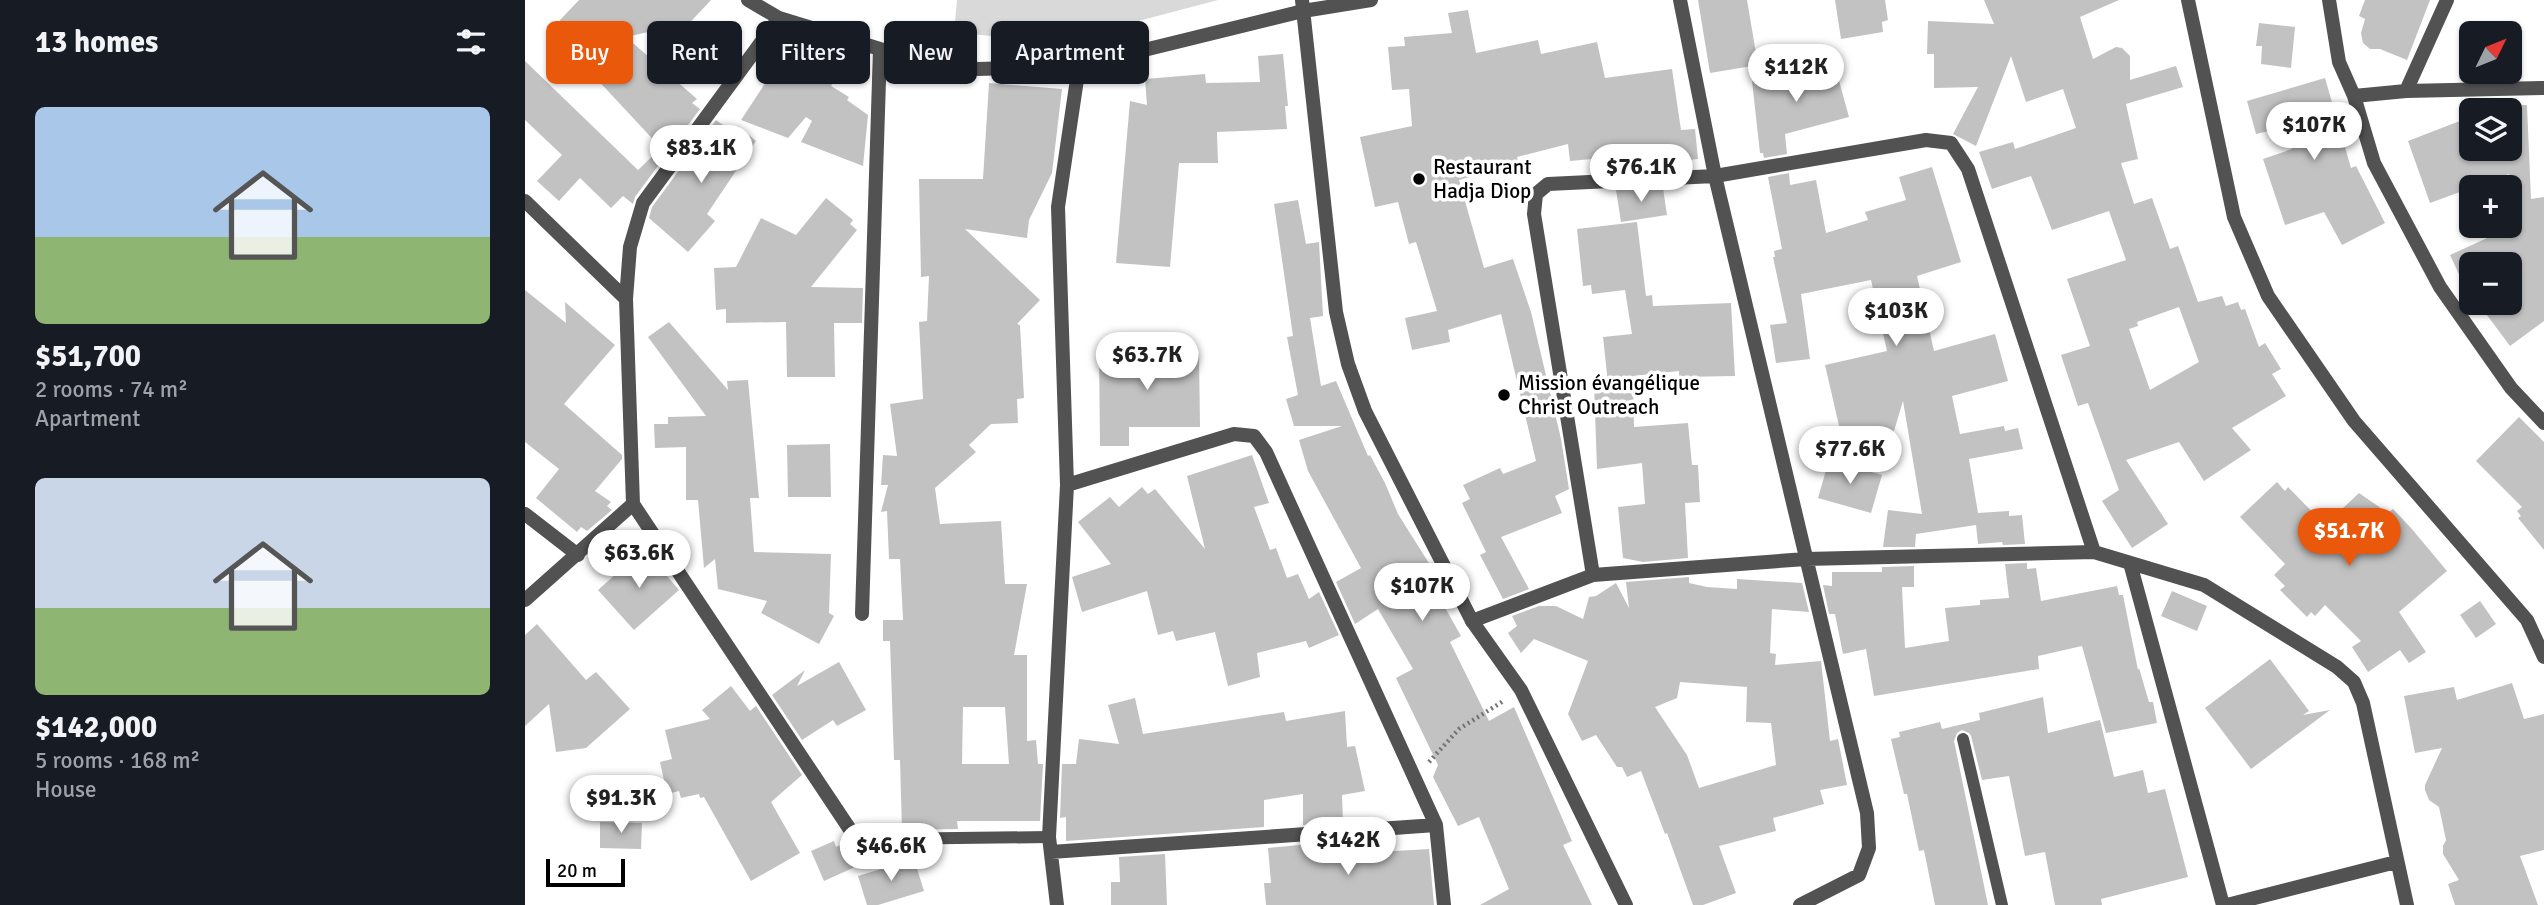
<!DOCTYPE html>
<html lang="en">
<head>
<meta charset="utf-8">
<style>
	body { margin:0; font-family:Signika,sans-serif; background:#242831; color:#f1f3f6; height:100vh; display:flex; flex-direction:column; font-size:26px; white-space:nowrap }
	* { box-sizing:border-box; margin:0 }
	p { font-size:23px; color:#9ea1a6 }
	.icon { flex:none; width:38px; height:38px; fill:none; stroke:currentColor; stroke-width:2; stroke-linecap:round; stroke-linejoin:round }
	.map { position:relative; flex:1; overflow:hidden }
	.panel { display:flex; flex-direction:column; background:#171b24; width:525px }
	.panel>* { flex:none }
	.hud { position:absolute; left:21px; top:21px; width:665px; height:63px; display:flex; gap:14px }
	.needle { width:46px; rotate:47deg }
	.fabs { position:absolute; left:1934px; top:21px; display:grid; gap:14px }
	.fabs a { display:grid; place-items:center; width:63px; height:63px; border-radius:10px; background:#171b24; box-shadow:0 2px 5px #0004; font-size:35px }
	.scale { position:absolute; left:21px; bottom:18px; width:79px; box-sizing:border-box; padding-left:7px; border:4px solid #000; border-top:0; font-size:19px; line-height:24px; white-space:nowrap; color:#000; -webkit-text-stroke:5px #fff; paint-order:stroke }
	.price { position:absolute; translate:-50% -60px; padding:0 16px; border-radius:24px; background:#fff; color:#222; font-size:23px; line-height:46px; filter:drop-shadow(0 2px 4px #0008) }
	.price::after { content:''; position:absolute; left:50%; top:42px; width:21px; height:16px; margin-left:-10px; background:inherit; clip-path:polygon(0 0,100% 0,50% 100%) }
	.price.selected { background:#ea580c; color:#fff }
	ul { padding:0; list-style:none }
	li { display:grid; align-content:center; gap:14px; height:371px; padding:0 35px }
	li span { display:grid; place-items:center; height:217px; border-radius:10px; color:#555 }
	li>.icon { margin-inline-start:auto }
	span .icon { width:126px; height:126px; fill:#fffc; stroke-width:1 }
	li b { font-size:30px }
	h2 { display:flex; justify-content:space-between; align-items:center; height:84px; padding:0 35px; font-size:30px }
	.tag { padding:0 24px; border-radius:10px; background:#171b24; box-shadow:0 2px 5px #0004; font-size:24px; line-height:63px }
	.tag.selected { background:#ea580c; color:#fff }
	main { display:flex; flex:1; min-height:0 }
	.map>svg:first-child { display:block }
	.green { fill:#d9d9d9 }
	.building { fill:#c2c2c2; fill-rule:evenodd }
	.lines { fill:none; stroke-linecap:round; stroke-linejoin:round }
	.path { stroke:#747474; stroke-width:4.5; stroke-dasharray:2 3.5; stroke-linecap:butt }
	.service { stroke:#525252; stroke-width:12 }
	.minor { stroke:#525252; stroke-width:14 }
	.tertiary { stroke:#525252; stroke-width:14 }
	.poi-dot { fill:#000; stroke:#fff; stroke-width:2.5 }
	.labels { text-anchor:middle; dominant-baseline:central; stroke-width:7; stroke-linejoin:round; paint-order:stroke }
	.poi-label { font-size:21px; fill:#000; stroke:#fff; text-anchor:start }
</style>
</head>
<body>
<main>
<section class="panel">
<h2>13 homes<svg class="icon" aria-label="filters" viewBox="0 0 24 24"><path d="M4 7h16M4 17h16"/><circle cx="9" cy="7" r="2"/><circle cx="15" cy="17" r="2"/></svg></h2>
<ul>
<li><span style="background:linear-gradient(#a9c7e8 60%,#8fb573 0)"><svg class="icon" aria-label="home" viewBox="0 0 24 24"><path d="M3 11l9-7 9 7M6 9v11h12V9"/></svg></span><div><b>$51,700</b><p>2 rooms · 74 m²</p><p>Apartment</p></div></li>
<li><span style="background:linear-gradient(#c9d6e8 60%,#8fb573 0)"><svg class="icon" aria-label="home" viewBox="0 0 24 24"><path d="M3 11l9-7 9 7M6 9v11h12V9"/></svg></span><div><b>$142,000</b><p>5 rooms · 168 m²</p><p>House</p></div></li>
</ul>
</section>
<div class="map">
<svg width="2019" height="905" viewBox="0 0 2019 905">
	<rect width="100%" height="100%" fill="#fff"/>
	<!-- green -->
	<path class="green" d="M 432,0 L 693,0 L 530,43 L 429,32 Z"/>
	<!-- building -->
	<path class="building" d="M 54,0 L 186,0 L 156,32 L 150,26 L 101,37 L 172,99 L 167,103 L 175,109 L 110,197 L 108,204 L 98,196 L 86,208 L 55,178 L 34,201 L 12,181 L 37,155 L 0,120 L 0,61 L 113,170 L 136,148 L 69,76 L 78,60 L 52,55 L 41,46 L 35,20 Z
		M 1173,0 L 1222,0 L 1233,65 L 1185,73 Z
		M 1310,0 L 1360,0 L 1363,20 L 1357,22 L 1358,32 L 1316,39 Z
		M 1459,0 L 1594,0 L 1555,17 L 1568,59 L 1591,47 L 1597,48 L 1605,56 L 1605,80 L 1651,66 L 1658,87 L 1601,104 L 1613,159 L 1596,163 L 1609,204 L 1627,198 L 1645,249 L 1653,246 L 1673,302 L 1697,296 L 1701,306 L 1713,302 L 1716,310 L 1720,309 L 1734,347 L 1740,343 L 1756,369 L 1747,374 L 1761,396 L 1707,428 L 1726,450 L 1679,481 L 1654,442 L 1601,460 L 1643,524 L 1607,548 L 1577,501 L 1594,490 L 1563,403 L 1553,406 L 1536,355 L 1565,346 L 1542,279 L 1601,260 L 1584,211 L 1527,230 L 1506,176 L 1467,189 L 1454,152 L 1488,142 L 1490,149 L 1551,128 L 1538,89 L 1501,102 L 1486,56 L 1451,146 L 1428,134 L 1453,87 L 1409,88 L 1409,54 L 1402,54 L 1403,21 L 1469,24 ZM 1654,307 L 1674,362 L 1625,390 L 1604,329 L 1613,326 L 1612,322 Z
		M 1840,0 L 1905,0 L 1882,60 L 1855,49 L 1845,49 L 1838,43 L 1836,33 L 1840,19 L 1834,16 Z
		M 943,10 L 951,53 L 1013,40 L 1016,54 L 1072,42 L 1080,78 L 1147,69 L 1156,130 L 1170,129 L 1173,159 L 1134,163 L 1135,169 L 1089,171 L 1088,165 L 1069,168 L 1067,159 L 1045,161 L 1043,144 L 992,157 L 994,165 L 934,180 L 959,268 L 988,259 L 1006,312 L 1036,439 L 1044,489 L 1030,496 L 1037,513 L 976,537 L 1004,589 L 978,599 L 955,555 L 961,552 L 937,503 L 945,499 L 938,485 L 975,468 L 978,474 L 1011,461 L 976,314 L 923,330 L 925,342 L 887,350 L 880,318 L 912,311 L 891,242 L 884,244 L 873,202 L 850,207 L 835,137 L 887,126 L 884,89 L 867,90 L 863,47 L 880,46 L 879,37 L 927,33 L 923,13 Z
		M 1734,23 L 1770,27 L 1766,68 L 1736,64 L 1737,46 L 1731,46 Z
		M 268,41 L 316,71 L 306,86 L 324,97 L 322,100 L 343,115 L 338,166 L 276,142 L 287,121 L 281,117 L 263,138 L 216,120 Z
		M 758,54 L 763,106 L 760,106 L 762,129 L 692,132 L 693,163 L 654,163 L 645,267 L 591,263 L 605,101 L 622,105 L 620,79 L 680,74 L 681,83 L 735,82 L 733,56 Z
		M 1308,59 L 1324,117 L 1260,134 L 1262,154 L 1239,158 L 1238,153 L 1235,153 L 1227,81 Z
		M 1800,78 L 1826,168 L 1831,166 L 1860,223 L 1817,245 L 1799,212 L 1760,225 L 1738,159 L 1767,149 L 1761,127 L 1731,134 L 1722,101 Z
		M 464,83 L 537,89 L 527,173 L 504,220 L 502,238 L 440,229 L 515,300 L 492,324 L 495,325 L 499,398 L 492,399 L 493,423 L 466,424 L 444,445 L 451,452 L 410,488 L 415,524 L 476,521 L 480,584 L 502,584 L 489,655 L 502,655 L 502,741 L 511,740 L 513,764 L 518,764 L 515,821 L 432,821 L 433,829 L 377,830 L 375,760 L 369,760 L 365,641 L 358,641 L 358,620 L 378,620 L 375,559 L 364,559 L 362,511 L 356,512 L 363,485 L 356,485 L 358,455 L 372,456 L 365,404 L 398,399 L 394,322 L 402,321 L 404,276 L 396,277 L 394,179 L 458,179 ZM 438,707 L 480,707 L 484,764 L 437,764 Z
		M 1940,104 L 2002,105 L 2006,199 L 2019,197 L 2019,321 L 1985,346 L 1953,303 L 1984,303 L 1984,264 L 1946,264 L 1946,293 L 1941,289 L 1925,255 L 1984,228 L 1984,174 L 1905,203 L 1883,141 L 1940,119 ZM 1946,110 L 1984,110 L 1984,149 L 1946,149 Z
		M 191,120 L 208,132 L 213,126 L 231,141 L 182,214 L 190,221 L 163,252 L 124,218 L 127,207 Z
		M 1407,167 L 1436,262 L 1392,276 L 1409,351 L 1470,334 L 1483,381 L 1427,396 L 1435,434 L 1479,426 L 1480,431 L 1493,428 L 1498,449 L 1444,459 L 1453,513 L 1484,511 L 1484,516 L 1497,515 L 1500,544 L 1478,545 L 1477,542 L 1453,544 L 1451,525 L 1391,534 L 1390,547 L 1358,547 L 1363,510 L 1397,514 L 1378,401 L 1369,431 L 1318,443 L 1300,365 L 1362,351 L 1346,280 L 1276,294 L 1285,359 L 1251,363 L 1245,325 L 1262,323 L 1248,257 L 1250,257 L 1249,251 L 1257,249 L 1243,177 L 1264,173 L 1265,185 L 1291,180 L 1301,233 L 1343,220 L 1340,212 L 1381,200 L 1374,177 Z
		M 1138,188 L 1142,215 L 1096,222 L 1091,190 Z
		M 301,198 L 328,220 L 325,224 L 332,230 L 286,287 L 338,288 L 337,323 L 309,323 L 310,377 L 262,377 L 261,322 L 201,323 L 201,309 L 191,310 L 189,268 L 211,267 L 236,218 L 271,235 Z
		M 773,200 L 781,244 L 794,242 L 798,316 L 785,318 L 796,386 L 811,381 L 843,456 L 845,455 L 860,483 L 873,514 L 907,568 L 900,572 L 936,636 L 925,642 L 964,721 L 989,707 L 1047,841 L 1038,845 L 1067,905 L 955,905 L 984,889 L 954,817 L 933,826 L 908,777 L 913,765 L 871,678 L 888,669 L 853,609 L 830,624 L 811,582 L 836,568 L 783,471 L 774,440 L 817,426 L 769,426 L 761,399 L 773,395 L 762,337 L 768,336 L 749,204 Z
		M 1112,222 L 1121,296 L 1127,295 L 1128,306 L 1206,303 L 1210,376 L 1154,377 L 1154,371 L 1108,376 L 1109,427 L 1163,423 L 1167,465 L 1173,465 L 1175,502 L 1160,503 L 1163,558 L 1118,562 L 1098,558 L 1093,507 L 1120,504 L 1117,463 L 1072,469 L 1069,383 L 1083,383 L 1078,337 L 1107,334 L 1100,290 L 1067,294 L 1066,285 L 1058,286 L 1052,229 Z
		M 0,290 L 41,323 L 40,302 L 90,345 L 39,404 L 97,455 L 97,459 L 70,491 L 86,502 L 82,506 L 87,510 L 62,531 L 56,527 L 52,532 L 11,498 L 34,469 L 0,442 Z
		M 144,322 L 203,390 L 202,381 L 223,380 L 234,498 L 225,498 L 229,552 L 306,554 L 304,613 L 309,616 L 294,644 L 236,613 L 242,601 L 193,589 L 190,559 L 179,568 L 173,500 L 161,500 L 161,447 L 130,448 L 129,424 L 143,424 L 143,417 L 181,416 L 123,337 Z
		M 604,347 L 635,347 L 635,354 L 674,354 L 675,427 L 604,427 L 604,446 L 575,446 L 574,351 L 604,351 Z
		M 1994,417 L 2019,442 L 2019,550 L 1993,518 L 1996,516 L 1992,511 L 1997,507 L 1951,461 Z
		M 305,444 L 306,497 L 263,497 L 262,445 Z
		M 727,455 L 744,503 L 729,507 L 745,550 L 751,548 L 762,578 L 773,574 L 784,599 L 794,592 L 814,635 L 784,648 L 781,641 L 732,653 L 735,677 L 703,686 L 690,632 L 651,641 L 648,631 L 633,635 L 622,591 L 557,612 L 547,577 L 586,564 L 553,522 L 585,497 L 594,507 L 617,487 L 623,494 L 630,489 L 680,549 L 662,476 Z
		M 1304,460 L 1357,475 L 1346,513 L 1293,498 Z
		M 1752,482 L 1760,491 L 1763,487 L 1800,525 L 1834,493 L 1863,513 L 1868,509 L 1886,528 L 1922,571 L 1874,612 L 1901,652 L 1884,663 L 1875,650 L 1843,672 L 1827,647 L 1836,641 L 1800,605 L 1790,616 L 1786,612 L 1782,617 L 1755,590 L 1760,586 L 1749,575 L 1760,564 L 1715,517 Z
		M 119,549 L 154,590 L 109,630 L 73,590 Z
		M 1502,563 L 1502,569 L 1511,568 L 1516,601 L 1592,586 L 1594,595 L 1598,595 L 1613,670 L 1614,668 L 1624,702 L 1628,702 L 1632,723 L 1581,733 L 1557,646 L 1513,656 L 1514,669 L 1349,696 L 1341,649 L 1318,654 L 1310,614 L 1304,614 L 1298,585 L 1307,586 L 1307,572 L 1357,572 L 1357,567 L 1389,566 L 1389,587 L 1377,587 L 1380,648 L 1424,641 L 1420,608 L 1455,605 L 1455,600 L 1484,598 L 1480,564 Z
		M 1164,577 L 1164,583 L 1182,587 L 1212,589 L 1212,579 L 1277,583 L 1284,612 L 1247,609 L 1245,653 L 1251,654 L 1250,665 L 1296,661 L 1305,741 L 1313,739 L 1322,785 L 1295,790 L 1299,804 L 1248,818 L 1251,831 L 1194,846 L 1211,893 L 1178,905 L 1168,905 L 1142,833 L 1140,834 L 1116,771 L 1102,777 L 1097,767 L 1092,767 L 1071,735 L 1057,741 L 1043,714 L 1063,661 L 1009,639 L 996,653 L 983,633 L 992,626 L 987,616 L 1014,606 L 1031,606 L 1058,619 L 1064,597 L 1071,596 L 1091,583 L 1104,608 L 1101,582 ZM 1155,682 L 1222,687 L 1221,722 L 1246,723 L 1251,765 L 1174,788 L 1162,755 L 1130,707 L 1152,698 Z
		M 1647,591 L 1682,606 L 1672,631 L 1636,616 Z
		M 1955,601 L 1971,624 L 1951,638 L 1935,615 Z
		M 12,624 L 61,680 L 71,672 L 105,709 L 61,748 L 31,752 L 24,704 L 0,726 L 0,635 Z
		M 1745,659 L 1784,711 L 1778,715 L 1805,710 L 1726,769 L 1680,708 Z
		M 314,662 L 341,710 L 312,726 L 308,720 L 277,740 L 247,695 L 280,670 L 272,686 Z
		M 1987,683 L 1999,719 L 2019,714 L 2019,850 L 1995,856 L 2013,905 L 1930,905 L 1923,884 L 1934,880 L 1918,854 L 1918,846 L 1921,840 L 1914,807 L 1904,800 L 1900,790 L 1900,785 L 1917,748 L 1890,753 L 1879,696 L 1929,687 L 1932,700 Z
		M 206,686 L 225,711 L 231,706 L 277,775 L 246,802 L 275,853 L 226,881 L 179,797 L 175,798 L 174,794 L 156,798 L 154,791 L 142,794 L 135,762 L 147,759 L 140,730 L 185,719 L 177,710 Z
		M 1518,697 L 1523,733 L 1575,720 L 1589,777 L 1618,770 L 1623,793 L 1640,789 L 1663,877 L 1576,899 L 1577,905 L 1530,905 L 1520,852 L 1500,856 L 1484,776 L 1457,780 L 1446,736 L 1444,733 L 1437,730 L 1432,733 L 1429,741 L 1463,905 L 1410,905 L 1399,850 L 1394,851 L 1382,794 L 1379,794 L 1366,739 L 1375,737 L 1374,732 L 1415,722 L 1417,729 L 1455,720 L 1454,713 Z
		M 610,698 L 618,734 L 759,712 L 761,721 L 820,711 L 822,747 L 830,746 L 840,791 L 817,795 L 818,822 L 778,825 L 778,794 L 739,800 L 739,827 L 541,841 L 541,817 L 535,818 L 537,764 L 551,764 L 554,739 L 594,744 L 583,705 Z
		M 75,822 L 117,823 L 116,849 L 75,848 Z
		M 309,841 L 311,847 L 319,843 L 330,867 L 299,881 L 286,851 Z
		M 818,841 L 818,854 L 904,849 L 909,905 L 741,905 L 739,883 L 746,883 L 743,848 Z
		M 640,854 L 642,905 L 586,905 L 586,882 L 595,882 L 594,857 Z
		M 389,859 L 399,891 L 353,905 L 342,905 L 333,876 Z"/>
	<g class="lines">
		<!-- path -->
		<path class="path" d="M 904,762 L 934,729 L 980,700"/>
		<!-- service -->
		<path class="service" d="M 1438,739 L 1477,905
			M 328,834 L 352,839 L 524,837"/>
		<!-- minor -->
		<path class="minor" d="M 223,0 L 254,18 L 355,49 L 453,69 L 554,66 L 778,11
			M 1155,0 L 1190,176 L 1342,813 L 1344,848 L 1334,875 L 1275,905
			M 1804,0 L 1814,62 L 1829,96
			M 1922,0 L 1881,91 L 1829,96 L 1849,163 L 1915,287 L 1986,388 L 2019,423
			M 254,18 L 118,203 L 105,247 L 101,299 L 108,504 L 328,834
			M 1881,91 L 2019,88
			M 0,201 L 101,299
			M 542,485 L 709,434 L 729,436 L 741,452 L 911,825 L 919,905
			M 0,514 L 53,555
			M 1605,563 L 1698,905
			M 1068,575 L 1009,214 L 1011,194 L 1023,184 L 1190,176 L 1401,140 L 1426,143 L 1443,169 L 1569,552
			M 0,600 L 108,504
			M 337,614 L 355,49
			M 947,621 L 1068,575 L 1281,559 L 1569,552 L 1679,585 L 1812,667 L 1829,682 L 1838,703 L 1882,905
			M 526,852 L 911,825
			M 532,905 L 524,837 L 542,485 L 533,207 L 554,66
			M 1702,905 L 1871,862"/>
		<!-- tertiary -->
		<path class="tertiary" d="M 777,0 L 811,312 L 823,364 L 840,411 L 947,621 L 996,690 L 1101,905
			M 1663,0 L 1709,217 L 1743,296 L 1829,421 L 2002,620 L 2019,657
			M 778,11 L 846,0"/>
	</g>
	<!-- markers -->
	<g class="poi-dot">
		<circle cx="894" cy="179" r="7"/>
		<circle cx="979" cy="395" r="7"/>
	</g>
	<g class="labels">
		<!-- poi labels -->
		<g class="poi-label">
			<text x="908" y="167">Restaurant<tspan x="908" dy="24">Hadja Diop</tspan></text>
			<text x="993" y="383">Mission évangélique<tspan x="993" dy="24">Christ Outreach</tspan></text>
		</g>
	</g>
</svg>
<div class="fabs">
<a><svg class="needle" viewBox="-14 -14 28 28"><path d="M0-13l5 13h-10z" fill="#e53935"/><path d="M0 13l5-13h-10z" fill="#9ea1a6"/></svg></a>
<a><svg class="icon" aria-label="layers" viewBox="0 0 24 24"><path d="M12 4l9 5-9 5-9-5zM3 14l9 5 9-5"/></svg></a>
<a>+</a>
<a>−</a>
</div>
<div class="scale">20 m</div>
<b class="price" style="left:1271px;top:104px">$112K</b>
<b class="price" style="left:1789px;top:162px">$107K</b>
<b class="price" style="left:176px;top:185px">$83.1K</b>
<b class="price" style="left:1116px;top:204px">$76.1K</b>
<b class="price" style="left:1371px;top:348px">$103K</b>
<b class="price" style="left:622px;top:392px">$63.7K</b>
<b class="price" style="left:1325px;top:486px">$77.6K</b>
<b class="price selected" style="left:1824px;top:568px">$51.7K</b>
<b class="price" style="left:114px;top:590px">$63.6K</b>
<b class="price" style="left:897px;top:623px">$107K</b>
<b class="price" style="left:96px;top:835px">$91.3K</b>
<b class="price" style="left:823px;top:877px">$142K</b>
<b class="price" style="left:366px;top:883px">$46.6K</b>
<div class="hud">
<a class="tag selected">Buy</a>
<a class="tag">Rent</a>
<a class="tag">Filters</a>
<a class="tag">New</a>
<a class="tag">Apartment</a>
</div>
</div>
</main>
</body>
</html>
